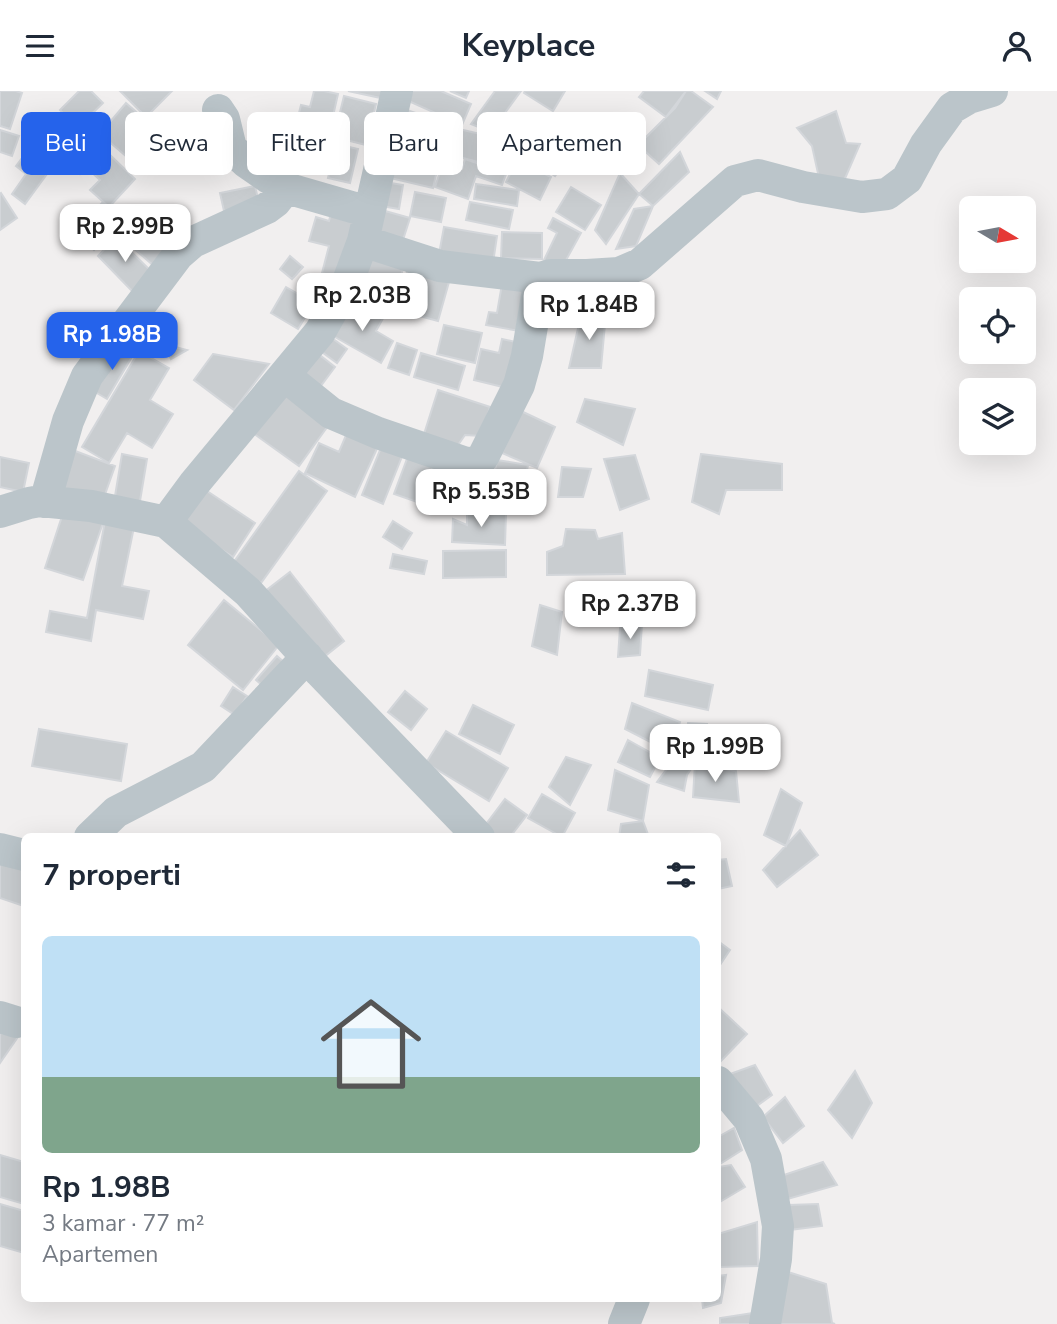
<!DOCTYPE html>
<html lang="id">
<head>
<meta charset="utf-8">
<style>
	body { margin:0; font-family:"Nunito Sans",sans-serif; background:#f2f2f3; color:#1f2937; height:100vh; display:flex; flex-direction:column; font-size:26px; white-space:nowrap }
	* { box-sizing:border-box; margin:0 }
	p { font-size:23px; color:#747a83 }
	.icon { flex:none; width:38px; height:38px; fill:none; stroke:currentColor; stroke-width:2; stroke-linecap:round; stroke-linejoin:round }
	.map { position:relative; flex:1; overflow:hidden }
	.panel { position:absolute; left:21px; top:742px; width:700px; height:469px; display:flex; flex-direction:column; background:#fff; border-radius:10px; box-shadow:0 7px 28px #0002 }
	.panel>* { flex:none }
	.banner { position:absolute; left:21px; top:21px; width:700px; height:63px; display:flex; gap:14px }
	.needle { width:46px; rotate:100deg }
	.fabs { position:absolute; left:959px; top:105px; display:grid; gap:14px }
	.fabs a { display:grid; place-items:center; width:77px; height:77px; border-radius:10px; background:#fff; box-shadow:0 7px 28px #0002; font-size:35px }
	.price { position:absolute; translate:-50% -60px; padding:0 16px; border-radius:14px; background:#fff; color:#222; font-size:23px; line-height:46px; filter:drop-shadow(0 2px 4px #0008) }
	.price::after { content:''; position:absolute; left:50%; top:42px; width:21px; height:16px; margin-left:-10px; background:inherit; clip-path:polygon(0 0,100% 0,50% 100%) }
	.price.selected { background:#2563eb; color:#fff }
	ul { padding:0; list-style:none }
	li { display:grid; align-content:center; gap:14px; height:371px; padding:0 21px }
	li span { display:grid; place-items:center; height:217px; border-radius:10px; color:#555 }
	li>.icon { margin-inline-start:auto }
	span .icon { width:126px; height:126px; fill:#fffc; stroke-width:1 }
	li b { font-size:30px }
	h2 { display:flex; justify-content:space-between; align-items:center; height:84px; padding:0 21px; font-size:30px }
	.chip { padding:0 24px; border-radius:10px; background:#fff; box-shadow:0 7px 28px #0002; font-size:24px; line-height:63px }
	.chip.selected { background:#2563eb; color:#fff }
	header { display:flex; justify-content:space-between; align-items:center; height:91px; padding:0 21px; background:#fff; font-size:32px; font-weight:700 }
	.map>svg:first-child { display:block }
	.building { fill:#c9cdd0; stroke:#d3d6da; stroke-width:2 }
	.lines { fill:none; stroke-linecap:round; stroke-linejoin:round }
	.minor { stroke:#bbc5ca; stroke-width:32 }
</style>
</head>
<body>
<header><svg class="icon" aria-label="menu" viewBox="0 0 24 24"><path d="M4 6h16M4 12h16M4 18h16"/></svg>Keyplace<svg class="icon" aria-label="person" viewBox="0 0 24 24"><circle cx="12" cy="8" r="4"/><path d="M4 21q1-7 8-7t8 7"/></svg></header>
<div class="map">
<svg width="1057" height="1233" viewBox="0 0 1057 1233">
	<rect width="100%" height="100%" fill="#f1efef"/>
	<!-- building -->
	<path class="building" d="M 0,0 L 16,0 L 22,2 L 10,38 L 0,35 Z
		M 79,0 L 91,0 L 103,12 L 77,37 L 60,19 Z
		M 120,0 L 172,0 L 146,26 Z
		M 314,0 L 324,0 L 338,3 L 328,47 L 308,42 L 310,33 L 297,30 L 301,14 L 310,16 Z
		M 348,0 L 392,0 L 390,9 Z
		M 408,0 L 441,0 L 471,13 L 462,34 L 404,8 Z
		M 450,0 L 469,0 L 466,7 Z
		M 495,0 L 521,0 L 491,41 L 471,33 Z
		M 525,0 L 565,0 L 553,20 L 524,2 Z
		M 644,0 L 686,0 L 666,26 L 639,6 Z
		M 686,0 L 691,0 L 713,16 L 659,73 L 638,54 L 675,17 Z
		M 705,0 L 721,0 L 717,8 Z
		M 344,5 L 376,13 L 370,38 L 382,41 L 378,57 L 334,46 Z
		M 126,12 L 166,47 L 140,77 L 100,43 Z
		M 404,18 L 416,22 L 412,33 L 401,29 Z
		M 836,20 L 846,52 L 860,53 L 843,92 L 819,87 L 812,55 L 797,37 Z
		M 54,24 L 77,42 L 25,113 L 12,103 L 26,83 L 16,75 Z
		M 563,24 L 586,41 L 555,85 L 531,68 Z
		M 417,27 L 442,34 L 434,68 L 391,57 L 394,45 L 411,49 Z
		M 446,35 L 489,45 L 482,72 L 440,61 Z
		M 0,39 L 19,45 L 12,65 L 0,61 Z
		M 616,40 L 638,54 L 612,81 L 600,59 Z
		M 78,50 L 85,57 L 92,50 L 102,60 L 80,83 L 63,66 Z
		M 506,52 L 516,56 L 502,94 L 476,85 L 468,108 L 435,96 L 443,72 L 462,78 L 465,68 L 497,79 Z
		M 336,53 L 358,58 L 350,92 L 328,87 Z
		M 106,60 L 135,88 L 109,116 L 90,99 L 100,89 L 89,79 Z
		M 392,60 L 439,71 L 433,97 L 386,86 Z
		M 680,61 L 689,81 L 653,115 L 639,103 Z
		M 517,69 L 551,86 L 540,109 L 506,91 Z
		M 620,82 L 639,103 L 606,153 L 595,139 Z
		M 385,91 L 403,94 L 399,118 L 381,115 Z
		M 476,93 L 519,99 L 517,115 L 474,108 Z
		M 255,95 L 259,112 L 224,120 L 220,102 Z
		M 571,96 L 601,114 L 585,139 L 556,121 Z
		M 415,101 L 446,107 L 441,131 L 410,125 Z
		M 1,102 L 17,127 L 0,139 L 0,103 Z
		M 470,111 L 513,119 L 509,138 L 466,129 Z
		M 102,112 L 121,130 L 94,159 L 75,141 Z
		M 653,115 L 636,155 L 616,158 L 634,118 Z
		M 152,117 L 182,144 L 154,175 L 124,149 Z
		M 332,118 L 360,126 L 344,188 L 322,182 L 329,155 L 309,150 L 316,126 L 329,130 Z
		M 378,118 L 410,127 L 402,152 L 371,143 Z
		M 553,127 L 581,142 L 560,180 L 543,171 L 557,142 L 548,137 Z
		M 444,136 L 497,145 L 493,172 L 439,163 Z
		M 502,141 L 542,142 L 542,168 L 501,167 Z
		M 116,146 L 152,181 L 133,201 L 98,165 Z
		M 362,153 L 406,170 L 392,209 L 368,200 L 359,225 L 338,217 Z
		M 290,165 L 303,176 L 292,188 L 280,178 Z
		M 409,173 L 451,184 L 438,230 L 397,219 Z
		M 632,192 L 624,218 L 575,218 L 573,193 Z
		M 502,193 L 532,198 L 525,241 L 486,234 L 489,221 L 497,222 Z
		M 286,196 L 314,212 L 298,238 L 271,222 Z
		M 371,214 L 386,222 L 376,240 L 393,250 L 381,272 L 326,241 L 339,219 L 361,231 Z
		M 606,222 L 601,277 L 569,277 L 581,224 Z
		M 444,234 L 482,242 L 475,272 L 437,263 Z
		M 325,242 L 347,258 L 337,272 L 315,256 Z
		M 502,248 L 525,253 L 503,296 L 474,289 L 481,258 L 499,262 Z
		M 397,252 L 417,259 L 409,284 L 388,277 Z
		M 164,253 L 187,259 L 171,268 Z
		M 117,254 L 133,264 L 107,308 L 90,298 Z
		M 312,258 L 335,276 L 320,296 L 297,278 Z
		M 139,260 L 169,277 L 150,309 L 173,323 L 152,357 L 127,342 L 109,372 L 82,356 Z
		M 421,262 L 465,275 L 458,299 L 414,286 Z
		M 213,263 L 269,273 L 234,319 L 194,289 Z
		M 284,293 L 333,328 L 299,375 L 250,340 Z
		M 438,299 L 490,316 L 481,345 L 465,344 L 458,354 L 424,343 Z
		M 585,308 L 635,318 L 623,354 L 577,331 Z
		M 521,320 L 555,336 L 537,377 L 502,362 Z
		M 349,337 L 380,351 L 355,406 L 305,382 L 319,352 L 339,361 Z
		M 384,349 L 405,358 L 383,413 L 362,404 Z
		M 411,357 L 436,366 L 420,412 L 394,403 Z
		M 70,358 L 115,375 L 102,412 L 57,395 Z
		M 122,363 L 147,368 L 139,416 L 114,411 Z
		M 701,363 L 782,373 L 782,399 L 726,399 L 719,423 L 692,411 Z
		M 635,364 L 649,408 L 620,419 L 604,368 Z
		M 0,366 L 29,372 L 23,401 L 0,396 Z
		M 497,369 L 528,374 L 523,401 L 492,396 Z
		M 437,372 L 455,377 L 444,414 L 426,409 Z
		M 458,376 L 491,386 L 480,420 L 448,410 Z
		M 562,376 L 591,378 L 583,406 L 558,406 Z
		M 299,380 L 327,400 L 261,492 L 233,472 Z
		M 204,398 L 255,432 L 233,466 L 181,432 Z
		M 64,419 L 103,432 L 83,489 L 45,477 Z
		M 467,421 L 506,423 L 505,454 L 452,451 L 453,428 L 467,434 Z
		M 105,430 L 134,436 L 122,495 L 149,500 L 143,528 L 96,519 L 91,550 L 46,541 L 50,520 L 87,527 Z
		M 393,430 L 412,442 L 402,458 L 383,446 Z
		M 566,438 L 595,439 L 598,448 L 622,442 L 625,483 L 547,484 L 547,461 L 563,455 Z
		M 506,459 L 506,486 L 443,487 L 443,460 Z
		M 393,463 L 427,470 L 424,483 L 390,477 Z
		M 290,481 L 344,550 L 319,570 L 264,501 Z
		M 224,509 L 279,554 L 243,599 L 188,554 Z
		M 540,514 L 562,521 L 557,564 L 532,555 Z
		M 642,532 L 640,564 L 618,566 L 620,537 Z
		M 277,565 L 292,578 L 271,602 L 256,589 Z
		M 649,579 L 713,594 L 708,619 L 645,605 Z
		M 233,596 L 247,605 L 235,624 L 221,615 Z
		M 405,600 L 427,618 L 411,639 L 388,621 Z
		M 632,612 L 680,631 L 670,661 L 625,638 Z
		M 473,614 L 514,634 L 500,663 L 459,643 Z
		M 688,632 L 707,633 L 707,674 L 685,667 Z
		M 39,638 L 127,653 L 121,690 L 32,675 Z
		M 446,640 L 508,677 L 489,710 L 426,672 Z
		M 628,649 L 660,667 L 650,686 L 618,671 Z
		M 566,666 L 591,674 L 570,714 L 549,696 Z
		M 675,667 L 695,672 L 687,684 L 684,700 L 657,691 Z
		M 695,672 L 736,680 L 739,711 L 693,706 Z
		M 615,679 L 649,694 L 643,730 L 608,719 Z
		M 781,698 L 802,712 L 786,755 L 764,744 Z
		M 542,703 L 575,722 L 562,746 L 528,727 Z
		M 505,708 L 527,724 L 510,746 L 493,746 L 483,737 Z
		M 643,730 L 649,746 L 619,746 L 621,733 Z
		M 800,739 L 818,764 L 777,796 L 763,779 Z
		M 726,768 L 732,795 L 718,798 L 718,769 Z
		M 0,770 L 24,778 L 24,815 L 0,807 Z
		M 718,850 L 730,859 L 718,877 Z
		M 718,916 L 747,943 L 720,971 L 718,969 Z
		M 0,942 L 18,946 L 0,972 Z
		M 755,974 L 772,1004 L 754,1017 L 730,983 Z
		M 855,980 L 872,1012 L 852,1047 L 828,1019 Z
		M 785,1006 L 804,1035 L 783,1052 L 763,1026 Z
		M 734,1037 L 742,1059 L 720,1073 L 718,1065 L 718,1046 Z
		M 0,1064 L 24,1071 L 24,1113 L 0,1106 Z
		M 823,1071 L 837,1094 L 784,1109 L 781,1085 Z
		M 731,1074 L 745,1096 L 718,1112 L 718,1076 Z
		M 0,1113 L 24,1120 L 24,1162 L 0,1155 Z
		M 818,1113 L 822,1135 L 789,1139 L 789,1114 Z
		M 757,1131 L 758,1175 L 718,1176 L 718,1143 Z
		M 788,1181 L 826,1193 L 832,1232 L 835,1233 L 776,1233 Z
		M 726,1184 L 721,1212 L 703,1217 L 702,1208 L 718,1208 L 718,1185 Z
		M 753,1222 L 750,1233 L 720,1233 L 720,1227 Z"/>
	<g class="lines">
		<!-- minor -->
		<path class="minor" d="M 218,19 L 224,28 L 231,57 L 246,71 L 269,87 L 286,97 L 369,121
			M 363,150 L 440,175 L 540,187 L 551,184 L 587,184 L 619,182 L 640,173 L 735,90 L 758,84 L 803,96 L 862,106 L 887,103 L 907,88 L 926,53 L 952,17 L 969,7 L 992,0
			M 285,285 L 331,322 L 378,342 L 463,371 L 478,373 L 484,364 L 519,294 L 527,265 L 540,187
			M 45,411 L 68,330 L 87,285 L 178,164 L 193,151 L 267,117 L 275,111 L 286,97
			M 0,421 L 29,412 L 40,410 L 91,415 L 166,431 L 248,501 L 320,581 L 479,746
			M 166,431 L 194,393 L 320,241 L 347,193 L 363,150 L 397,0
			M 90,746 L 116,721 L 203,676 L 307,566
			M 0,758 L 24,764
			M 0,926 L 16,931
			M 718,991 L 749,1028 L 766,1068 L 778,1135 L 776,1168 L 765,1233
			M 624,1233 L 634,1208"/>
	</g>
</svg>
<div class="fabs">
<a><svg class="needle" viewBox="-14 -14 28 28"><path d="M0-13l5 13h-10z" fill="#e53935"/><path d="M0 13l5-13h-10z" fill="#747a83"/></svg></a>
<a><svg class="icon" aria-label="locate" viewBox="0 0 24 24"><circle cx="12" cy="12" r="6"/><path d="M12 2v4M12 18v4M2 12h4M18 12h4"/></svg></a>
<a><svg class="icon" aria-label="layers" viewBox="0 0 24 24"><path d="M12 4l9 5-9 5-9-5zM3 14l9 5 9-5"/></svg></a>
</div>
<b class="price" style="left:125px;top:173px">Rp 2.99B</b>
<b class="price" style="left:362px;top:242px">Rp 2.03B</b>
<b class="price" style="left:589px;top:251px">Rp 1.84B</b>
<b class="price selected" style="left:112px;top:281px">Rp 1.98B</b>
<b class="price" style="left:481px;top:438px">Rp 5.53B</b>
<b class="price" style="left:630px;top:550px">Rp 2.37B</b>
<b class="price" style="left:715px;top:693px">Rp 1.99B</b>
<div class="banner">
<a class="chip selected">Beli</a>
<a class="chip">Sewa</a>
<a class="chip">Filter</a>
<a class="chip">Baru</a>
<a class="chip">Apartemen</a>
</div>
<section class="panel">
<h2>7 properti<svg class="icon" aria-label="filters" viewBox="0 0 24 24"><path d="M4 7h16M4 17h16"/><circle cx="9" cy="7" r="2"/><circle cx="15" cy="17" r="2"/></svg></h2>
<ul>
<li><span style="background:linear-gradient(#bfe0f5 65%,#7fa58c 0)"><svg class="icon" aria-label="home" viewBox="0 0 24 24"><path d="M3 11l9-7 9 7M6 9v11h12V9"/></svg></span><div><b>Rp 1.98B</b><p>3 kamar · 77 m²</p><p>Apartemen</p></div></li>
</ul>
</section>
</div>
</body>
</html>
